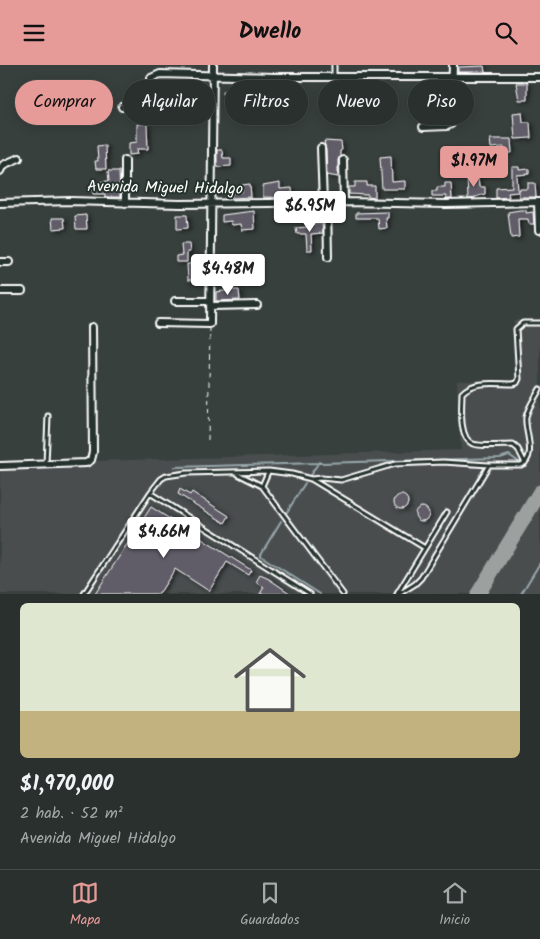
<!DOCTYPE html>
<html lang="es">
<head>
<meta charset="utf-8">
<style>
	body { margin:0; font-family:Kalam,sans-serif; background:#323836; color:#f1f3f6; height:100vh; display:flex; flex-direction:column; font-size:19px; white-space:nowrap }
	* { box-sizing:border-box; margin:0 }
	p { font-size:16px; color:#a5a9aa }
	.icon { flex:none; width:28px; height:28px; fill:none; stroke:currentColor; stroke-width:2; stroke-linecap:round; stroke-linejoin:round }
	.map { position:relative; height:529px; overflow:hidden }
	.details { display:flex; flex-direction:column; background:#2a302e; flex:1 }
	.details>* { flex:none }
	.hud { position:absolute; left:15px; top:15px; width:510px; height:45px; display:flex; gap:10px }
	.price { position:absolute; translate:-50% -42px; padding:0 11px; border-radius:5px; background:#fff; color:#222; font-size:16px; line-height:32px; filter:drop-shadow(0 1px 2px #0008) }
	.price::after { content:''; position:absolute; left:50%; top:30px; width:15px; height:11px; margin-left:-8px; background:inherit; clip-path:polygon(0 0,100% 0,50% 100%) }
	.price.active { background:#e69b98; color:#111 }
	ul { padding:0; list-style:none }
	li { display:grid; align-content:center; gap:10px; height:265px; padding:0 20px }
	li+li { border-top:1px solid #464b4a }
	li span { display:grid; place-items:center; height:155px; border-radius:8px; color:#555 }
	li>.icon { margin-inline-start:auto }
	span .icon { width:90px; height:90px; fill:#fffc; stroke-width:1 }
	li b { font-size:21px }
	.tag { padding:0 18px; border-radius:22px; background:#2a302e; box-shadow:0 2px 12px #0003,0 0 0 1px #464b4a; font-size:18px; line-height:45px }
	.tag.active { background:#e69b98; color:#111 }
	header { display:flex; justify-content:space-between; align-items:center; height:65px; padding:0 20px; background:#e69b98; color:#111; font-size:22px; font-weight:600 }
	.menu { display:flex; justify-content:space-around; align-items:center; height:70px; border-top:1px solid #464b4a; background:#2a302e; font-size:14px; color:#a5a9aa }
	.menu a { display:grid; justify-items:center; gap:2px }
	.menu .active { color:#e69b98 }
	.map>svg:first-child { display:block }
	.built { fill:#484d4e }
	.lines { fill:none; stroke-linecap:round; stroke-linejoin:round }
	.stream { stroke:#98a7ab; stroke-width:2 }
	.taxiway { stroke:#9ca09e; stroke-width:15 }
	.building { fill:#615d67; stroke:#fff; filter:url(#shadow) }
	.service-casing { stroke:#fff; stroke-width:7 }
	.minor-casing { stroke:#fff; stroke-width:10 }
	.path { stroke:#fff; stroke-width:1; stroke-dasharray:5 4; stroke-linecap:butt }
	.service { stroke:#26332d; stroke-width:3 }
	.minor { stroke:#26332d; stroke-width:6 }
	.labels { text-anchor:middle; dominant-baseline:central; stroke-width:4; stroke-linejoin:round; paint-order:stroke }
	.street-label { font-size:16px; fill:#fff; stroke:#26332d }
</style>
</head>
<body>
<header><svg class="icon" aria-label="menu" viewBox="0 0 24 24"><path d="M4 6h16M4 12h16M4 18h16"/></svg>Dwello<svg class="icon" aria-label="search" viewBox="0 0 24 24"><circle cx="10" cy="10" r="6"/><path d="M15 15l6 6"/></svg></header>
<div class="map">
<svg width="540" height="529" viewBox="0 0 540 529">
	<defs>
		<filter id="shadow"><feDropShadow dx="2.5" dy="1.5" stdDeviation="2.5" flood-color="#0009"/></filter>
	</defs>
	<rect width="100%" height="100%" fill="#38403e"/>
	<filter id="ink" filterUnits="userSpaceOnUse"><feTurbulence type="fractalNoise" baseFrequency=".02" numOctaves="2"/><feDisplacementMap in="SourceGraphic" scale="10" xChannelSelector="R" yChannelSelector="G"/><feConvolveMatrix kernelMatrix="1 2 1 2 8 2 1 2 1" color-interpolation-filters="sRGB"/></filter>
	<g filter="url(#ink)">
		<!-- built -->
		<path class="built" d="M 514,255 L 540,255 L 540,529 L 0,529 L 0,399 L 461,385 L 457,316 L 516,315 Z"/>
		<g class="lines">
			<!-- stream -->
			<path class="stream" d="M 175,402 L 500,393 L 509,390 L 519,397
				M 309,412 L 319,397
				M 287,447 L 305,418
				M 281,456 L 261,489 L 261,491 L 320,529
				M 521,529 L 540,498"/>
			<!-- taxiway -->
			<path class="taxiway" d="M 478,529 L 540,427"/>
		</g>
		<!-- building -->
		<path class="building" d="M 484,1 L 485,7 L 458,7 L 458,2 Z
			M 516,18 L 527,18 L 527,35 L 519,35 Z
			M 223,26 L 238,26 L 238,36 L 224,36 Z
			M 269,26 L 270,49 L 262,50 L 261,27 Z
			M 522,47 L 523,57 L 530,57 L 531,73 L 515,74 L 513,48 Z
			M 137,59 L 147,59 L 148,84 L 137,84 L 138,89 L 129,90 L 129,78 L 137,77 Z
			M 490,74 L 511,74 L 512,88 L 505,88 L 504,82 L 491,83 Z
			M 324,76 L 341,77 L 342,85 L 340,86 L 340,91 L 338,95 L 338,112 L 327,110 L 326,85 Z
			M 105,80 L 106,104 L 96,104 L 95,96 L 98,96 L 97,81 Z
			M 217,85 L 222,85 L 223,93 L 231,93 L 231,101 L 217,102 Z
			M 391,91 L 392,117 L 405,116 L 405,124 L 382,124 L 380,92 Z
			M 512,102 L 519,102 L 519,105 L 529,104 L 529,109 L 517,110 L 518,127 L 508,128 L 509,132 L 496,133 L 496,123 L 512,122 Z
			M 108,106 L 119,106 L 120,132 L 105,132 L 105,129 L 93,129 L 93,117 L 109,116 Z
			M 467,112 L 478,112 L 479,122 L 485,122 L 485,129 L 475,132 L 475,133 L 468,134 Z
			M 355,117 L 367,117 L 367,121 L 375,121 L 375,133 L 368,132 L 368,130 L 349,129 L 349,122 L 355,122 Z
			M 280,118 L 280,124 L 292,123 L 293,133 L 263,132 L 263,121 Z
			M 445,118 L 451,118 L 452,134 L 446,134 L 446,131 L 432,131 L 432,126 L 437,126 L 437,122 L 445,122 Z
			M 528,118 L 535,118 L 536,132 L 519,132 L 519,124 L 528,124 Z
			M 250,119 L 251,132 L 232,133 L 231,128 L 242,127 L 242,120 Z
			M 520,145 L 526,145 L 526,148 L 533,147 L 534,159 L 529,159 L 528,154 L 518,154 L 519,172 L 511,173 L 508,147 Z
			M 254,146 L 255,164 L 242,165 L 241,159 L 232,160 L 231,156 L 222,157 L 222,150 Z
			M 388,147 L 388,153 L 386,153 L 387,163 L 379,164 L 378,153 L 356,153 L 356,148 Z
			M 86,150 L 87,164 L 76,164 L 75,151 Z
			M 177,150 L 187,150 L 188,163 L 177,164 Z
			M 52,153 L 64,153 L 65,163 L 53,164 Z
			M 307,159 L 322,159 L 323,168 L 311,169 L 312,185 L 307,185 L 306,169 L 297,169 L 296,163 L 307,162 Z
			M 181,179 L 189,179 L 190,187 L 187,187 L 187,197 L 176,197 L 176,191 L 182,190 Z
			M 187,199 L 204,199 L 205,214 L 188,215 Z
			M 231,225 L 239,225 L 240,235 L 216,236 L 216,227 Z
			M 180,424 L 190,430 L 192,427 L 229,451 L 225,458 L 178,429 Z
			M394 437a7 7 0 1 1 14 0a7 7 0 1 1-14 0Z
			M415 449a7 7 0 1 1 14 0a7 7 0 1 1-14 0Z
			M 151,442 L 251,505 L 248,510 L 227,497 L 209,526 L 175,504 L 159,529 L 95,529 Z
			M 260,510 L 269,514 L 291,529 L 260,529 L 264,522 L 256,517 Z"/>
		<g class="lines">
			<!-- service casing -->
			<g class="service-casing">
				<path id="service" d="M 334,12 L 334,0
					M 525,398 L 518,384 L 513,380 C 503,380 481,382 473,379 C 458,373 462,341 462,328 C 474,315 496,319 513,319 L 517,318 L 519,314 L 516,264 L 523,258 L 540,258
					M 46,399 L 48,351
					M 268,407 L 262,421 L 343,529
					M 238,409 L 262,421
					M 311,414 L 321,413 L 341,415 L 395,399 L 443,397 L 489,400 L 521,400 C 538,392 524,366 526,352 C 528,342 535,333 540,324
					M 84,529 L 150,428
					M 310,529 L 150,428 L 161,414 L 166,411 L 186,408 L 269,406 L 292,409 L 311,414 L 425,483
					M 397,529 L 447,447
					M 399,529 L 415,519 L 421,513 L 489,400"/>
			</g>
			<!-- minor casing -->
			<g class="minor-casing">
				<path id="minor" d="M 274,12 L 275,51
					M 122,42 C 147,39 152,39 151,13 L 160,9 L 274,12 L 540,12
					M 423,62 L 447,61 L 451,59 L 453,0
					M 321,83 L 323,138
					M 343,95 L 344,137
					M 0,106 L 3,100 L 19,93
					M 538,137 L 539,165
					M 0,138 L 70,136 L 180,139 L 344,137 L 446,139 L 540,137
					M 125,138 L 125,95
					M 327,138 L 328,192
					M 0,197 L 9,197
					M 0,226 L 22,226
					M 175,236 L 210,236
					M 210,241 L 257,240
					M 158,258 L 210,259 L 213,0
					M 0,401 L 86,398 L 91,395 L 93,387 L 92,262"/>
			</g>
			<!-- path -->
			<path class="path" d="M 208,375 L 210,264"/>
			<!-- service -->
			<use href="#service" class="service"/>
			<!-- minor -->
			<use href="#minor" class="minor"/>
		</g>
	</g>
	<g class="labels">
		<!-- street labels -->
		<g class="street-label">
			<text transform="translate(165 123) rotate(1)">Avenida Miguel Hidalgo</text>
		</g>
	</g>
</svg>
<b class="price active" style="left:474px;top:123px">$1.97M</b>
<b class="price" style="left:310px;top:168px">$6.95M</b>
<b class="price" style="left:228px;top:231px">$4.48M</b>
<b class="price" style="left:164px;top:494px">$4.66M</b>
<div class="hud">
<a class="tag active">Comprar</a>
<a class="tag">Alquilar</a>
<a class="tag">Filtros</a>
<a class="tag">Nuevo</a>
<a class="tag">Piso</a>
</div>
</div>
<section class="details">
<ul>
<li><span style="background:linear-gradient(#dfe7d0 70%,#c2b280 0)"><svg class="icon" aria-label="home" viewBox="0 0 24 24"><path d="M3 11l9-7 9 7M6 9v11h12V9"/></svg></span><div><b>$1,970,000</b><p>2 hab. · 52 m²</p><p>Avenida Miguel Hidalgo</p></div></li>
</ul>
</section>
<nav class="menu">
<a class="active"><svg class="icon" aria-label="map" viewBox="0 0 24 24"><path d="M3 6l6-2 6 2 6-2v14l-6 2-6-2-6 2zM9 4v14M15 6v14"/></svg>Mapa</a>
<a><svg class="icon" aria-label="saved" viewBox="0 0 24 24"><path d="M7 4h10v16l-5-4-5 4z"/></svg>Guardados</a>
<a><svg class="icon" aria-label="home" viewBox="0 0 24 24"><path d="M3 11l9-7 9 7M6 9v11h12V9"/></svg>Inicio</a>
</nav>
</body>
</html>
